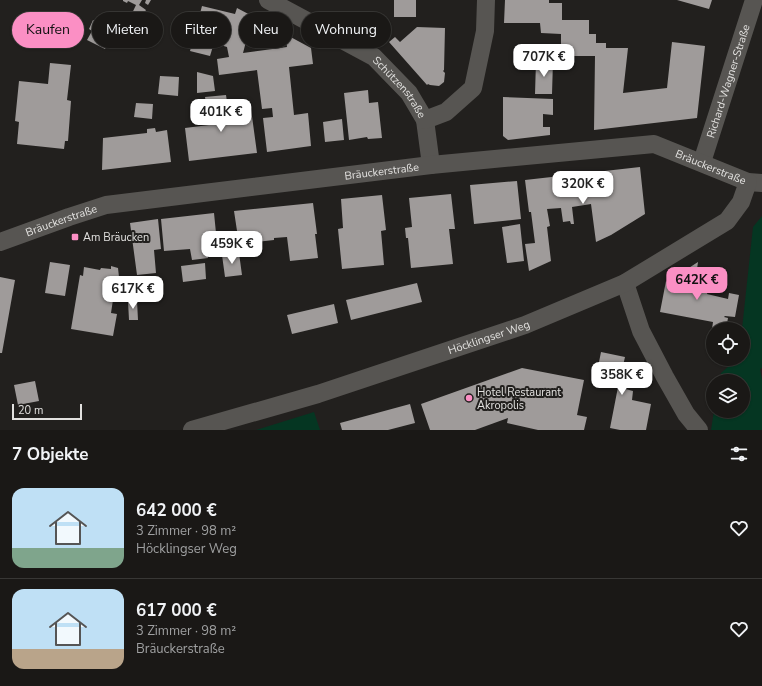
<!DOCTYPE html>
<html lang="de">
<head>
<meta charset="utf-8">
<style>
	body { margin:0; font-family:"Nunito Sans",sans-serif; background:#272523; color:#f1f3f6; height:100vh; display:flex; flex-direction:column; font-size:15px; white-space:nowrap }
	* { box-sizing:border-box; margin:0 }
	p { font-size:13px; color:#9fa0a1 }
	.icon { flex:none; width:22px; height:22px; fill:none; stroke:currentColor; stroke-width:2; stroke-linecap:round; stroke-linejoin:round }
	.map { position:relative; height:430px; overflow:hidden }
	.sheet { display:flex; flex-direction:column; background:#1a1816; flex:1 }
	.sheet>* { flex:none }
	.guide { position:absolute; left:12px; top:12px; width:400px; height:36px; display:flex; gap:8px }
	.fabs { position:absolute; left:706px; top:322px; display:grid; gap:8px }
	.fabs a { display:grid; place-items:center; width:44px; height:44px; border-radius:50%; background:#1a1816; box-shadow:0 1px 3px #0004,0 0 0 1px #383735; font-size:20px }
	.scale { position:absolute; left:12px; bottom:10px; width:70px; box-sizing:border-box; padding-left:4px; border:2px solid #e2e1df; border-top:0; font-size:11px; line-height:14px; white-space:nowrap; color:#e2e1df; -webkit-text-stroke:3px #22201e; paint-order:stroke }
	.price { position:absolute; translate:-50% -34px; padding:0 9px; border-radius:8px; background:#fff; color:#222; font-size:13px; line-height:26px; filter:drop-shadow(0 1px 2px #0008) }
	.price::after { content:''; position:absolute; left:50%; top:24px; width:12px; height:9px; margin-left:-6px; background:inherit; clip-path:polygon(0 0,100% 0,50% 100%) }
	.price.active { background:#fb8fc4; color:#111 }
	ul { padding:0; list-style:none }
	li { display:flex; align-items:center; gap:12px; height:100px; padding:0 12px }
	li+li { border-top:1px solid #383735 }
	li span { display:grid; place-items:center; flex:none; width:112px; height:80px; border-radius:12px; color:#555 }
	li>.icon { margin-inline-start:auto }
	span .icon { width:48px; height:48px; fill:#fffc; stroke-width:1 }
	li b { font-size:17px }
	h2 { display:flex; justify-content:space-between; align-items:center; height:48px; padding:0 12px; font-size:17px }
	.tag { padding:0 14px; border-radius:18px; background:#1a1816; box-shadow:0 1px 3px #0004,0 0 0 1px #383735; font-size:14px; line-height:36px }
	.tag.active { background:#fb8fc4; color:#111 }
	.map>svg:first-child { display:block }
	.green { fill:#053622 }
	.building { fill:#9f9b9a }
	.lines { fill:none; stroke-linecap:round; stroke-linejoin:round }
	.minor { stroke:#575552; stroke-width:18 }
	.poi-dot { fill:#fb8fc4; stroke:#22201e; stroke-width:1.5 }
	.labels { text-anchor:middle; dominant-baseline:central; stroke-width:4; stroke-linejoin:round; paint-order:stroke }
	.street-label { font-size:11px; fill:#e2e1df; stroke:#22201e }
	.poi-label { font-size:11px; fill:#e2e1df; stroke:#22201e; text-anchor:start }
</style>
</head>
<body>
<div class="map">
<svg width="762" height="430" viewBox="0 0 762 430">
	<rect width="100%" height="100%" fill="#22201e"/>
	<!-- green -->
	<path class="green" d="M 762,216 L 762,368 L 760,369 L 762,379 L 762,430 L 711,430 L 714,411 L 743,411 L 743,381 L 720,381 L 721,373 L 737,359 L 743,359 L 742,329 L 753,227 Z
		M 314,412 L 320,430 L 256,430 Z"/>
	<!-- building -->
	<path class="building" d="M 123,0 L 142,0 L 139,5 L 146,10 L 144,13 L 142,36 L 124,30 L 136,5 L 128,1 L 127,3 L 123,1 Z
		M 146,0 L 151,0 L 148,5 L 145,3 Z
		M 394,0 L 416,0 L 416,17 L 394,17 Z
		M 505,0 L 549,0 L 549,3 L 562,3 L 562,20 L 589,20 L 589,34 L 596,34 L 596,43 L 606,43 L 606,48 L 628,48 L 623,93 L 667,88 L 672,42 L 705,46 L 697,118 L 594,130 L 595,56 L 561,56 L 561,34 L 541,33 L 540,23 L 504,23 Z
		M 677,0 L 712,0 L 709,9 Z
		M 202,6 L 235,14 L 237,8 L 258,19 L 255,32 L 249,30 L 243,53 L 287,47 L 285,34 L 311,48 L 313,64 L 289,67 L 294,115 L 308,113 L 311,146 L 267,152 L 263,118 L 273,117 L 272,108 L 262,109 L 257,70 L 219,75 L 217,59 L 229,57 L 227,47 L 214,43 L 210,56 L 190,51 Z
		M 93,20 L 110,29 L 106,38 L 110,40 L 105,49 L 87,40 L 92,31 L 89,29 Z
		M 417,27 L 445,28 L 444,70 L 443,71 L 445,73 L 444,82 L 439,86 L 430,85 L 428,84 L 427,85 L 389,42 L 395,37 L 400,42 Z
		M 536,61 L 553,61 L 552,94 L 535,94 Z
		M 50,63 L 71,65 L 67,100 L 71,101 L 68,141 L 65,141 L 64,149 L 17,144 L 19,122 L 15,121 L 19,81 L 48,84 Z
		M 197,72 L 213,76 L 215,91 L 197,93 Z
		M 160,76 L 179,77 L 178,96 L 158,94 Z
		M 368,90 L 369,103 L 378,102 L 382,138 L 368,139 L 367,137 L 349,140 L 344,93 Z
		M 226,95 L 230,122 L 238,122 L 237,111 L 251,109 L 257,153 L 189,161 L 185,128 L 209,125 L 205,97 Z
		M 503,97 L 553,99 L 553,115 L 543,114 L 543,127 L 550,127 L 550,135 L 508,140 L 503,136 Z
		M 136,103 L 153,104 L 152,119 L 134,117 Z
		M 342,119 L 344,140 L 325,142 L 323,122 Z
		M 155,128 L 156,132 L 167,130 L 171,162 L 102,170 L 103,138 L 147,133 L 147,129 Z
		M 640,167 L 645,214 L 611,235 L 596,242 L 591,204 L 572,207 L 574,224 L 571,224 L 570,221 L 563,222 L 561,208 L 547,209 L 550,226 L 547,227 L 551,261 L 529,271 L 525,244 L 535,243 L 531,212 L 529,212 L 525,180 Z
		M 517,181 L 521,219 L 474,224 L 470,185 Z
		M 451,194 L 455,229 L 449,229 L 453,264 L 411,268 L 408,238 L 406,238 L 405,228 L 412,227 L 409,198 Z
		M 382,195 L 386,230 L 381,231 L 384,265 L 342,269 L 338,229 L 343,228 L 341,199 Z
		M 313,203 L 317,234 L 315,234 L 318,258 L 290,261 L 287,237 L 274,238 L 274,240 L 256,242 L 258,256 L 244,257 L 242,244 L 239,244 L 234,211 Z
		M 214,213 L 217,243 L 207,244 L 208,258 L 192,260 L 190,249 L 164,251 L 161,219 Z
		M 158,219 L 161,249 L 154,250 L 156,273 L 137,275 L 130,223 Z
		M 520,224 L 524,261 L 507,263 L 502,227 Z
		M 239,253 L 242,275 L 225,277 L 222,255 Z
		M 50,262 L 70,265 L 65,296 L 45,293 Z
		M 698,262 L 695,283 L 709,286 L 707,294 L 728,299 L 729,293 L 739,295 L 735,317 L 725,316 L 724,317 L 728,318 L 726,329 L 713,329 L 713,337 L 711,336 L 713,322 L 660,312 L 666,281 L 667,282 Z
		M 205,263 L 206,279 L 183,282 L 181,266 Z
		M 111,266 L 118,268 L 119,277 L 116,280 L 111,313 L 117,314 L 113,336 L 71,329 L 80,275 L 83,276 L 84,267 L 100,270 L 101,268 L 111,269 Z
		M 0,277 L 15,280 L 2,353 L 0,353 Z
		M 417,283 L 422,302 L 351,320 L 346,300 Z
		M 128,301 L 137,301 L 138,320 L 129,320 Z
		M 334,304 L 338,323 L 292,334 L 287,315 Z
		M 601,352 L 625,357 L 618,387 L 633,391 L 632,400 L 651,404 L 646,430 L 620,430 L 610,428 L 618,387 L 595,382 Z
		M 522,368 L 584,380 L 577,415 L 587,417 L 584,430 L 538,430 L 507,423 L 508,418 L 475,430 L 430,430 L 421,404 Z
		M 35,381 L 39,401 L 18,405 L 14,385 Z
		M 410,404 L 415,423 L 388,430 L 342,430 L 340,423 Z"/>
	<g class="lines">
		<!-- minor -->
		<g class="minor">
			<path id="s1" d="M 268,0 L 374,57 L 409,93 L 425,120 L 431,165"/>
			<path d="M 425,120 L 446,112 L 473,88 L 485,31 L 486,0"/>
			<path id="s2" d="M 702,162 L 754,0"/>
			<path id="s3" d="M 0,242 L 69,217 L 106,205 L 431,165 L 654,144 L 748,182 L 762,183"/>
			<path d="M 625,283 L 641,331 L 665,377 L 686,414 L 699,430"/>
			<path id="s4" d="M 192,430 L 318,394 L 525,325 L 625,283 L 727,221 L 741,202 L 748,182"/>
		</g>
	</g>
	<!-- markers -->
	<g class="poi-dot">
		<rect x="71" y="233" width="8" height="8" rx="2"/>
		<circle cx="469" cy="398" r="4"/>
	</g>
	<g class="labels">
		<!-- street labels -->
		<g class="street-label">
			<text stroke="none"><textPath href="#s2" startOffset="85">Richard-Wagner-Straße</textPath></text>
			<text stroke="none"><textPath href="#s1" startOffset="160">Schützenstraße</textPath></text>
			<text stroke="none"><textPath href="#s3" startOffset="725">Bräuckerstraße</textPath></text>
			<text stroke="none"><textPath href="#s3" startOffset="390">Bräuckerstraße</textPath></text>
			<text stroke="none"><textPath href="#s3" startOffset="65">Bräuckerstraße</textPath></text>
			<text stroke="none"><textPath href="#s4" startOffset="311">Höcklingser Weg</textPath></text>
		</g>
		<!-- poi labels -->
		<g class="poi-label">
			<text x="83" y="237">Am Bräucken</text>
			<text x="477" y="392">Hotel Restaurant<tspan x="477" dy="13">Akropolis</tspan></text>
		</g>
	</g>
</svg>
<div class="fabs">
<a><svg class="icon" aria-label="locate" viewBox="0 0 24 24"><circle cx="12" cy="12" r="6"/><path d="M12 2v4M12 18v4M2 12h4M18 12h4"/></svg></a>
<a><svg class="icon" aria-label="layers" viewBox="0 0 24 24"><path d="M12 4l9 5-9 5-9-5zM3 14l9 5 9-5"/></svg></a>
</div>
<div class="scale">20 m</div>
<b class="price" style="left:544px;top:78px">707K €</b>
<b class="price" style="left:221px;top:133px">401K €</b>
<b class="price" style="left:583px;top:205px">320K €</b>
<b class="price" style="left:232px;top:265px">459K €</b>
<b class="price active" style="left:697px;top:301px">642K €</b>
<b class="price" style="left:133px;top:310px">617K €</b>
<b class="price" style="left:622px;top:396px">358K €</b>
<div class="guide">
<a class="tag active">Kaufen</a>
<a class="tag">Mieten</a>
<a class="tag">Filter</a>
<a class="tag">Neu</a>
<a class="tag">Wohnung</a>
</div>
</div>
<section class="sheet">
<h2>7 Objekte<svg class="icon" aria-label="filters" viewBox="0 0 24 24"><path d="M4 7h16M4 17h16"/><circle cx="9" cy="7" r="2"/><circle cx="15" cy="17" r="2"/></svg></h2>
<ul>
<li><span style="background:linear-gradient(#bfe0f5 75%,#7fa58c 0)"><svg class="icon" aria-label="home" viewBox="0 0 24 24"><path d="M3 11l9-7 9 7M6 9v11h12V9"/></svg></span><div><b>642 000 €</b><p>3 Zimmer · 98 m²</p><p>Höcklingser Weg</p></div><svg class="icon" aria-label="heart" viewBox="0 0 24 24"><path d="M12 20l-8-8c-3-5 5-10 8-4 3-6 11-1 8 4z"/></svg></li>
<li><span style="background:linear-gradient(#bfe0f5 75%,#b9a48a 0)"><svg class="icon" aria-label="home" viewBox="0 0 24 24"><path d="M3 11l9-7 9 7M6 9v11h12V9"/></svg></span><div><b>617 000 €</b><p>3 Zimmer · 98 m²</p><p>Bräuckerstraße</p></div><svg class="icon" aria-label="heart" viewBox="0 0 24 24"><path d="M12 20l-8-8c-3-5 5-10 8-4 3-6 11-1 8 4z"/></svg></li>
</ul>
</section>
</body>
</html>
